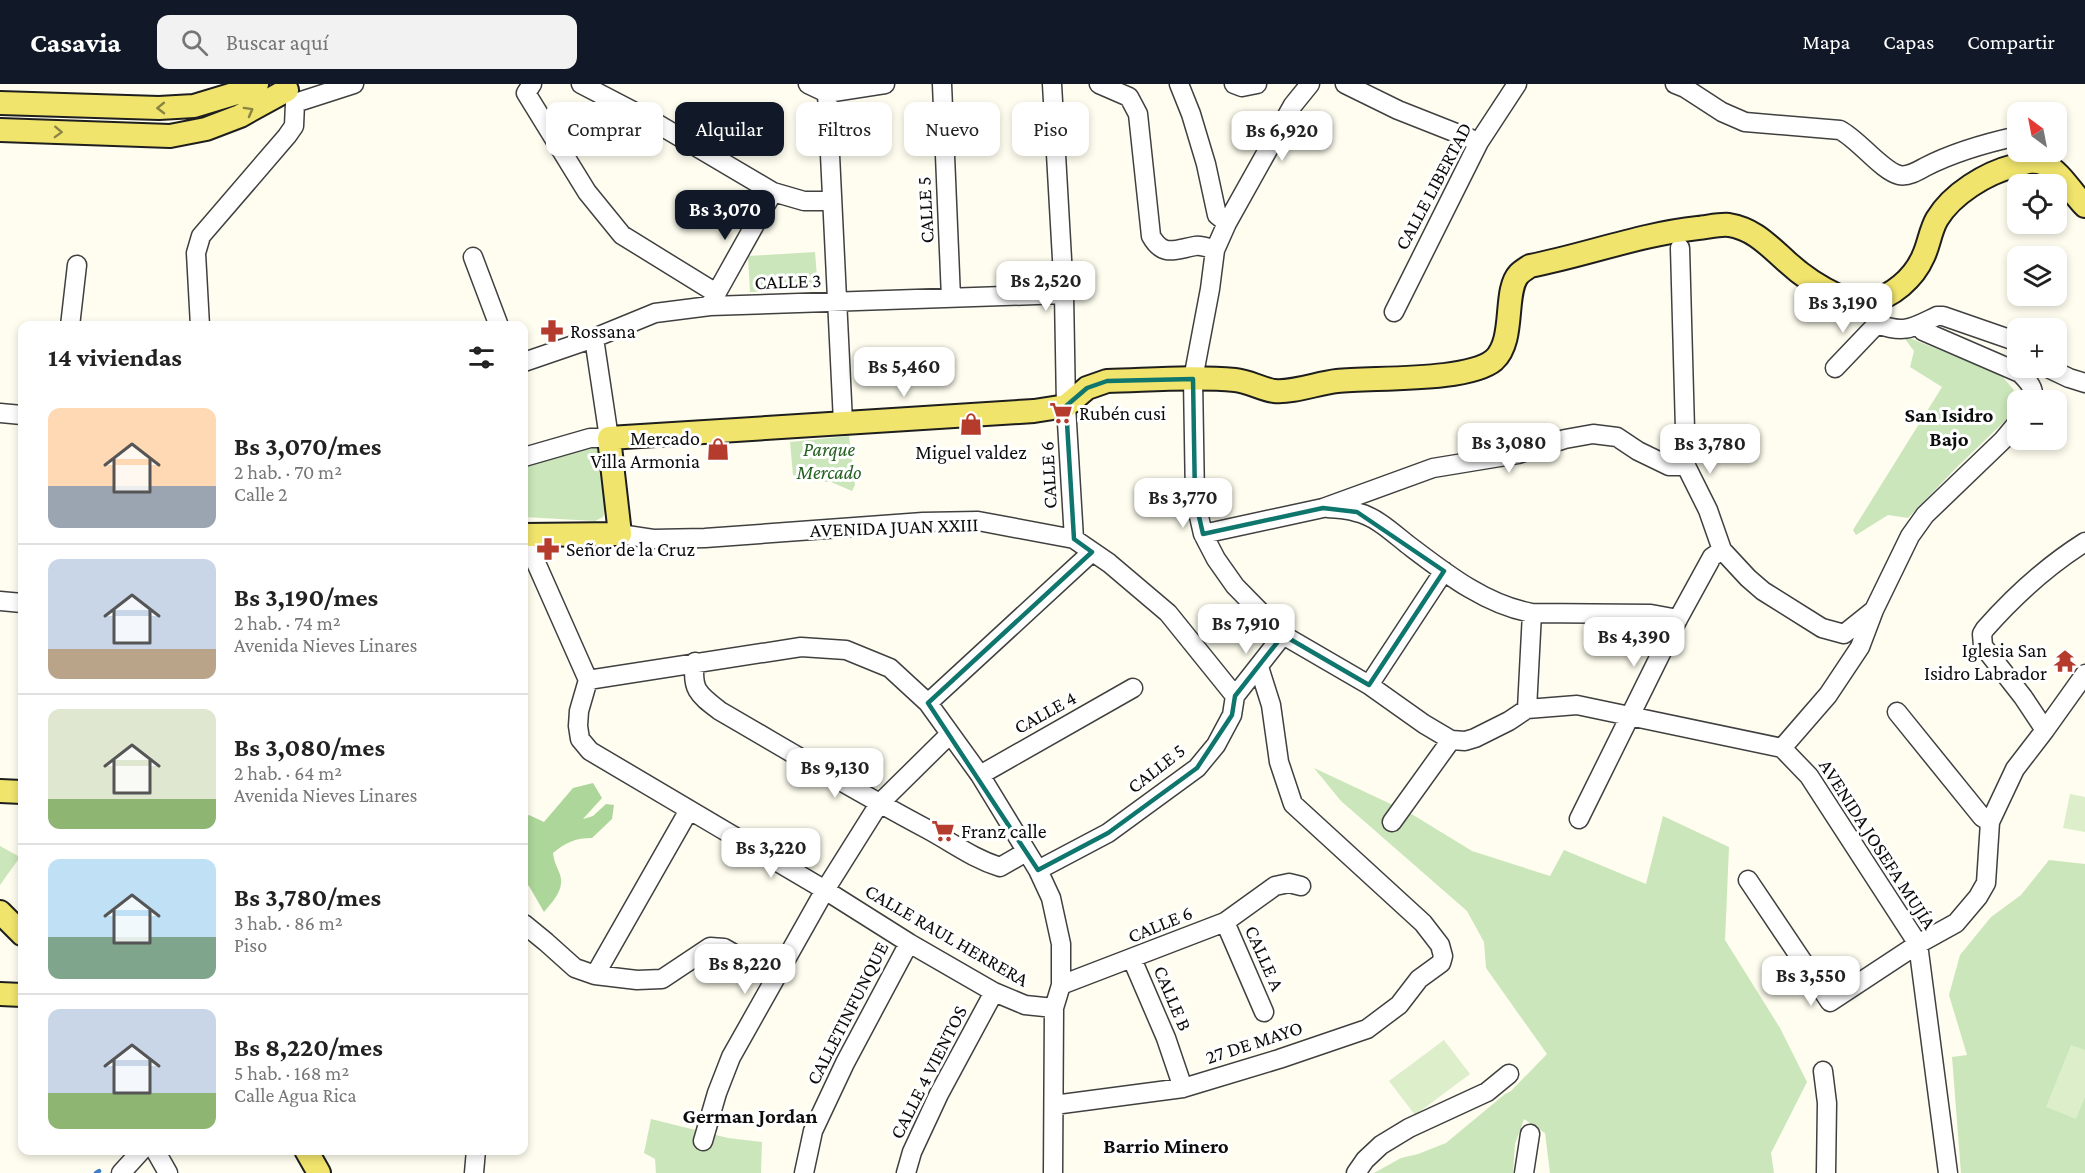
<!DOCTYPE html>
<html lang="es">
<head>
<meta charset="utf-8">
<style>
	body { margin:0; font-family:"Crimson Pro",serif; background:#f2f2f2; color:#222; height:100vh; display:flex; flex-direction:column; font-size:22px; white-space:nowrap }
	* { box-sizing:border-box; margin:0 }
	p { font-size:20px; color:#767676 }
	.icon { flex:none; width:33px; height:33px; fill:none; stroke:currentColor; stroke-width:2; stroke-linecap:round; stroke-linejoin:round }
	.map { position:relative; flex:1; overflow:hidden }
	.details { position:absolute; left:18px; top:237px; width:510px; height:834px; display:flex; flex-direction:column; background:#fff; border-radius:12px; box-shadow:0 3px 9px #0003 }
	.details>* { flex:none }
	.guide { position:absolute; left:546px; top:18px; width:570px; height:54px; display:flex; gap:12px }
	.needle { width:39px; rotate:328deg }
	.tools { position:absolute; left:2007px; top:18px; display:grid; gap:12px }
	.tools a { display:grid; place-items:center; width:60px; height:60px; border-radius:12px; background:#fff; box-shadow:0 3px 9px #0003; font-size:30px }
	.price { position:absolute; translate:-50% -51px; padding:0 14px; border-radius:12px; background:#fff; color:#222; font-size:20px; line-height:39px; filter:drop-shadow(0 2px 3px #0008) }
	.price::after { content:''; position:absolute; left:50%; top:36px; width:18px; height:14px; margin-left:-9px; background:inherit; clip-path:polygon(0 0,100% 0,50% 100%) }
	.price.on { background:#111827; color:#fff }
	ul { padding:0; list-style:none }
	li { display:flex; align-items:center; gap:18px; height:150px; padding:0 30px }
	li+li { border-top:2px solid #e0e0e0 }
	li span { display:grid; place-items:center; flex:none; width:168px; height:120px; border-radius:12px; color:#555 }
	li>.icon { margin-inline-start:auto }
	span .icon { width:72px; height:72px; fill:#fffc; stroke-width:1 }
	li b { font-size:26px }
	h2 { display:flex; justify-content:space-between; align-items:center; height:72px; padding:0 30px; font-size:26px }
	.pill { padding:0 21px; border-radius:12px; background:#fff; box-shadow:0 3px 9px #0003; font-size:21px; line-height:54px }
	.pill.on { background:#111827; color:#fff }
	header { display:flex; align-items:center; gap:36px; box-sizing:border-box; height:84px; padding:0 30px; background:#111827; color:#fff }
	header strong { font-size:28px }
	nav { display:flex; gap:33px; margin-inline-start:auto; font-size:21px }
	.search { width:420px; height:54px; background:#f2f2f2; display:flex; align-items:center; gap:15px; box-sizing:border-box; padding:0 21px; border-radius:12px; color:#767676; font-size:22px }
	.map>svg:first-child { display:block }
	.green { fill:#cbe6ba }
	.forest { fill:#add69a }
	.pitch { fill:#ddeecb }
	.lines { fill:none; stroke-linecap:round; stroke-linejoin:round }
	.stream { stroke:#417dc5; stroke-width:4.5 }
	.minor-casing { stroke:#404040; stroke-width:21 }
	.major-casing { stroke:#1e1e1e; stroke-width:26 }
	.minor { stroke:#fff; stroke-width:18 }
	.major { stroke:#f0e46c; stroke-width:22 }
	.oneway { stroke:#8a8341 }
	.marked { fill:none; stroke:#0f766e; stroke-width:4.5; stroke-linejoin:round }
	.labels { text-anchor:middle; dominant-baseline:central; stroke-width:6; stroke-linejoin:round; paint-order:stroke }
	.street-label { font-size:20px; fill:#0d0d0d; stroke:#fff }
	.poi-label { font-size:20px; fill:#0d0d0d; stroke:#fff; text-anchor:start }
	.park-label { font-size:20px; font-style:italic; fill:#256121; stroke:#fff }
	.neighbourhood-label { font-size:21px; font-weight:bold; fill:#0d0d0d; stroke:#fff }
</style>
</head>
<body>
<header>
<strong>Casavia</strong>
<div class="search"><svg class="icon" aria-label="search" viewBox="0 0 24 24"><circle cx="10" cy="10" r="6"/><path d="M15 15l6 6"/></svg>Buscar aquí</div>
<nav><a>Mapa</a><a>Capas</a><a>Compartir</a></nav>
</header>
<div class="map">
<svg width="2085" height="1089" viewBox="0 0 2085 1089">
	<rect width="100%" height="100%" fill="#fefdef"/>
	<!-- green -->
	<path class="green" d="M 815,168 L 818,205 L 750,208 L 748,172 Z
		M 1902,251 L 2000,290 L 2014,306 L 2008,334 L 1955,385 L 1908,434 L 1888,431 L 1856,451 L 1853,446 L 1942,303 L 1910,283 L 1914,267 Z
		M 849,352 L 855,401 L 852,407 L 831,398 L 809,397 L 793,391 L 790,358 Z
		M 592,361 L 599,366 L 600,369 L 606,424 L 603,433 L 595,437 L 524,433 L 524,381 Z
		M 1314,684 L 1410,729 L 1472,767 L 1550,792 L 1564,766 L 1646,800 L 1663,732 L 1729,763 L 1725,856 L 1780,944 L 1807,998 L 1771,1069 L 1774,1089 L 1550,1089 L 1545,1049 L 1524,1035 L 1515,1060 L 1513,1089 L 1374,1089 L 1401,1074 L 1418,1070 L 1446,1059 L 1505,1010 L 1511,1007 L 1547,970 L 1486,884 L 1484,858 L 1467,827 L 1341,717 Z
		M 0,762 L 20,773 L 0,801 Z
		M 2049,776 L 2085,780 L 2085,1089 L 1961,1089 L 1952,973 L 1967,971 L 1949,911 L 1960,871 L 1991,833 L 2021,811 Z
		M 651,1035 L 728,1054 L 762,1058 L 761,1089 L 656,1089 L 655,1075 L 644,1069 Z"/>
	<!-- forest -->
	<path class="forest" d="M 593,699 L 602,714 L 583,735 L 593,732 L 606,720 L 614,721 L 612,735 L 592,754 C 576,754 566,758 553,769 C 554,777 556,781 559,788 C 566,804 554,816 544,828 L 529,802 L 524,800 L 524,733 L 529,731 L 544,738 L 573,704 Z"/>
	<!-- pitch -->
	<path class="pitch" d="M 2070,710 L 2085,713 L 2085,748 L 2063,744 Z
		M 1444,956 L 1470,990 L 1415,1031 L 1389,997 Z
		M 2071,961 L 2085,966 L 2085,1013 L 2076,1035 L 2046,1023 Z"/>
	<g class="lines">
		<!-- stream -->
		<path class="stream" d="M 96,1089 L 99,1087"/>
		<!-- minor casing -->
		<g class="minor-casing">
			<path id="minor" d="M 532,0 L 526,9 L 587,108 L 622,151 L 716,209
				M 581,0 L 656,39 L 773,108 L 804,117 L 832,117
				M 808,0 L 827,9
				M 942,0 L 951,214
				M 1052,0 L 1064,210 L 1066,322 L 1074,455
				M 1099,0 L 1129,13 L 1138,30 L 1151,152 C 1163,174 1176,165 1195,162 C 1201,161 1209,164 1215,166
				M 1179,0 L 1191,30 L 1206,80 L 1217,131 L 1227,139 L 1215,166 L 1210,205 L 1193,295 L 1195,415 L 1203,450 L 1216,475 L 1235,502 L 1283,551 L 1369,601 L 1424,640 L 1451,656 L 1465,657 L 1475,654 L 1509,637 L 1527,625 L 1577,621 L 1782,664 L 1809,692 L 1918,860 L 1948,1089
				M 1234,0 L 1242,3 L 1257,0
				M 1345,0 L 1398,26 L 1479,58
				M 1675,0 L 1685,4 L 1722,28 L 1745,38 L 1840,46 C 1859,56 1882,87 1899,91 C 1908,93 1918,87 1925,83 C 1954,68 1986,59 2018,52
				M 827,9 L 843,338
				M 827,9 L 885,0
				M 295,19 L 354,0
				M 1227,139 L 1293,21 L 1310,0
				M 1680,164 L 1686,382 L 1708,426 L 1722,466 L 1748,494 L 1763,507 L 1822,544 L 1844,550 L 1874,526
				M 473,173 L 499,242
				M 1869,218 L 1877,240 C 1905,250 1912,244 1937,232 L 1943,232 L 2018,258
				M 711,219 L 773,108
				M 1394,228 L 1479,58 L 1517,0
				M 1918,241 L 1923,247 L 2020,289 C 2028,297 2036,305 2032,316
				M 70,242 L 77,181
				M 200,242 L 196,169 L 201,152 L 287,52 L 294,42 L 295,19
				M 524,278 L 594,254 L 655,229 L 710,222 L 1064,210
				M 1835,284 L 1877,240
				M 2048,284 L 2069,294 L 2085,299
				M 0,329 L 22,331
				M 524,373 L 590,354 L 609,354 L 594,254
				M 1328,424 C 1337,425 1347,425 1356,428 C 1375,432 1392,448 1407,460 C 1444,488 1485,521 1532,529 L 1651,530 L 1678,535
				M 527,450 L 533,472 L 588,596 L 579,627 L 578,642 L 580,655 L 590,667 L 825,806 L 909,859 L 994,908 L 1025,921 L 1054,924
				M 620,450 L 653,455 L 705,454 L 923,438 L 978,437 L 1074,455 L 1109,479 L 1168,529 L 1235,612
				M 1203,450 L 1323,424 L 1433,384 L 1518,370 L 1565,355 L 1593,350 L 1617,353 L 1638,367 L 1669,382 L 1686,382
				M 0,517 L 22,519
				M 695,578 C 691,606 699,611 720,627 C 789,667 857,708 927,745 C 953,759 972,774 1000,783 L 1026,768
				M 588,596 L 801,563 L 846,566 L 890,584 L 928,619 L 980,691 L 1038,786 L 1051,814 L 1061,860 L 1061,901 L 1054,924 L 1053,1089
				M 1369,601 L 1444,487
				M 928,619 L 1092,468
				M 1527,625 L 1532,529
				M 1897,628 L 1982,733 L 1990,738
				M 2045,646 L 2085,590
				M 1782,664 L 1828,611 L 1860,563 L 1874,526 L 1910,452 L 1925,431 L 2003,356 L 2018,338
				M 980,691 L 1133,604
				M 1579,735 L 1678,535 L 1712,473 L 1722,466
				M 1392,738 L 1451,656
				M 1038,786 L 1108,749 L 1197,684 L 1216,661 L 1232,631 L 1235,612 L 1283,551
				M 1748,796 L 1830,918 L 1918,860 L 1956,839 L 1978,813 L 1986,799 L 1990,738 L 2015,685 L 2045,646 L 2023,613 L 1983,562 L 1982,550 L 1985,545 C 2015,511 2047,482 2085,458
				M 1225,838 L 1264,928
				M 524,840 L 546,858 L 575,884 L 595,891 L 637,896 L 662,895 L 710,863 L 724,864 L 775,893
				M 1132,875 L 1166,954 L 1183,1004
				M 595,891 L 689,726
				M 1061,901 L 1225,838 L 1275,802 L 1289,799 L 1301,802
				M 1823,987 L 1827,1019 L 1826,1089
				M 1054,1021 L 1183,1004 L 1279,975 L 1367,945 L 1399,921 L 1419,895 L 1441,879 L 1443,872 L 1440,861 L 1423,839 L 1293,720 L 1279,678 L 1271,621 L 1259,583
				M 703,1057 L 717,1009 L 731,973 L 825,806 L 879,720 L 950,650
				M 155,1066 L 168,1089
				M 121,1089 L 142,1066
				M 474,1089 L 476,1066
				M 804,1089 L 813,1047 L 845,979 L 909,859
				M 906,1089 L 912,1068 L 939,1010 L 994,908
				M 1356,1089 L 1365,1076 L 1381,1061 L 1409,1044 L 1487,1008 L 1509,990
				M 1524,1089 L 1530,1050"/>
		</g>
		<!-- major casing -->
		<g class="major-casing">
			<path id="major" d="M 0,19 L 159,24 L 194,22 L 237,9 L 257,0
				M 0,46 L 170,52 L 206,45 L 240,32 L 287,6
				M 524,451 L 620,450 L 609,354 L 1034,327 L 1066,322 L 1087,304 L 1107,297 C 1149,296 1193,292 1235,296 C 1248,297 1261,305 1274,307 C 1293,309 1318,299 1337,297 C 1373,293 1468,298 1494,276 C 1516,256 1503,207 1519,190 C 1522,187 1527,184 1530,182 C 1586,171 1641,150 1698,144 C 1708,143 1720,140 1729,141 C 1754,145 1768,161 1786,177 C 1801,191 1819,203 1838,212 C 1847,215 1859,219 1869,218 C 1892,213 1914,194 1923,173 C 1929,161 1930,147 1937,135 C 1952,110 1986,89 2014,82 C 2024,79 2034,75 2044,80 C 2061,88 2072,109 2085,122
				M 0,707 L 22,708
				M 0,828 L 22,850
				M 0,910 L 22,911
				M 306,1066 L 319,1089"/>
		</g>
		<!-- minor -->
		<use href="#minor" class="minor"/>
		<!-- major -->
		<use href="#major" class="major"/>
	</g>
	<!-- one-way arrows -->
	<defs><path id="oneway-chevron" d="M-2-3.5L2.5 0L-2 3.5" fill="none" stroke-width="1.6" stroke-linecap="round" stroke-linejoin="round" transform="scale(1.5)"/></defs>
	<g class="oneway">
		<use href="#oneway-chevron" transform="translate(161 24) rotate(179)"/>
		<use href="#oneway-chevron" transform="translate(249 27) rotate(-29)"/>
		<use href="#oneway-chevron" transform="translate(58 48) rotate(2)"/>
	</g>
	<!-- marked area -->
	<path class="marked" d="M 1193,295 L 1195,415 L 1203,450 L 1323,424 L 1357,428 L 1444,487 L 1369,601 L 1283,551 L 1235,612 L 1232,631 L 1197,684 L 1108,749 L 1038,786 L 928,619 L 1092,468 L 1074,455 L 1066,322 L 1087,304 L 1107,297 Z"/>
	<!-- icons -->
	<defs>
		<g id="pharmacy-bare" transform="scale(1.8)"><path d="M-2-6h4v4h4v4h-4v4h-4v-4h-4v-4h4Z" fill="#b53b2d" stroke="#fff" stroke-width="2.5" paint-order="stroke"/></g>
		<g id="supermarket-bare" transform="scale(1.8)"><path d="M-6-5.5h2.5l.6 2H6L4.5 2H-2.5L-4.4-4H-6ZM-1.5 3.2a1.3 1.3 0 1 0 .1 0ZM3 3.2a1.3 1.3 0 1 0 .1 0Z" fill="#b53b2d" stroke="#fff" stroke-width="2.5" paint-order="stroke"/></g>
		<g id="shop-bare" transform="scale(1.8)"><path d="M-5-2.5h2.3a2.7 3.5 0 0 1 5.4 0H5L5.5 6h-11ZM-1.5-2.5h3a1.5 2.3 0 0 0-3 0Z" fill="#b53b2d" stroke="#fff" stroke-width="2.5" paint-order="stroke"/></g>
		<g id="temple-bare" transform="scale(1.8)"><path d="M0-6L5-2H3V0L6.5 2.5H4V6H1.5V3h-3V6H-4V2.5H-6.5L-3 0V-2H-5Z" fill="#b53b2d" stroke="#fff" stroke-width="2.5" paint-order="stroke"/></g>
	</defs>
	<g fill-rule="evenodd">
		<use href="#pharmacy-bare" x="552" y="247"/>
		<use href="#supermarket-bare" x="1061" y="329"/>
		<use href="#shop-bare" x="971" y="340"/>
		<use href="#shop-bare" x="718" y="365"/>
		<use href="#pharmacy-bare" x="548" y="465"/>
		<use href="#temple-bare" x="2065" y="577"/>
		<use href="#supermarket-bare" x="943" y="747"/>
	</g>
	<g class="labels">
		<!-- street labels -->
		<g class="street-label">
			<text transform="translate(1433 102) rotate(-62)">CALLE LIBERTAD</text>
			<text transform="translate(925 126) rotate(-93)">CALLE 5</text>
			<text transform="translate(788 197) rotate(-2)">CALLE 3</text>
			<text transform="translate(1048 391) rotate(-93)">CALLE 6</text>
			<text transform="translate(894 443) rotate(-2)">AVENIDA JUAN XXIII</text>
			<text transform="translate(1045 628) rotate(-29)">CALLE 4</text>
			<text transform="translate(1156 684) rotate(-38)">CALLE 5</text>
			<text transform="translate(1878 760) rotate(57)">AVENIDA JOSEFA MUJÍA</text>
			<text transform="translate(1160 840) rotate(-22)">CALLE 6</text>
			<text transform="translate(947 851) rotate(30)">CALLE RAUL HERRERA</text>
			<text transform="translate(1265 874) rotate(66)">CALLE A</text>
			<text transform="translate(1173 914) rotate(67)">CALLE B</text>
			<text transform="translate(847 929) rotate(-63)">CALLETINFUNQUE</text>
			<text transform="translate(1254 958) rotate(-18)">27 DE MAYO</text>
			<text transform="translate(928 988) rotate(-63)">CALLE 4 VIENTOS</text>
		</g>
		<!-- poi labels -->
		<g class="poi-label">
			<text x="570" y="247">Rossana</text>
			<text x="1079" y="329">Rubén cusi</text>
			<text x="700" y="354" text-anchor="end">Mercado<tspan x="700" dy="23">Villa Armonia</tspan></text>
			<text x="971" y="368" text-anchor="middle">Miguel valdez</text>
			<text x="566" y="465">Señor de la Cruz</text>
			<text x="2047" y="566" text-anchor="end">Iglesia San<tspan x="2047" dy="23">Isidro Labrador</tspan></text>
			<text x="961" y="747">Franz calle</text>
		</g>
		<!-- park labels -->
		<g class="park-label">
			<text x="829" y="365">Parque<tspan x="829" dy="23">Mercado</tspan></text>
		</g>
		<!-- neighbourhood labels -->
		<g class="neighbourhood-label">
			<text x="1949" y="331">San Isidro<tspan x="1949" dy="24">Bajo</tspan></text>
			<text x="750" y="1032">German Jordan</text>
			<text x="1166" y="1062">Barrio Minero</text>
		</g>
	</g>
</svg>
<div class="tools">
<a><svg class="needle" viewBox="-14 -14 28 28"><path d="M0-13l5 13h-10z" fill="#e53935"/><path d="M0 13l5-13h-10z" fill="#767676"/></svg></a>
<a><svg class="icon" aria-label="locate" viewBox="0 0 24 24"><circle cx="12" cy="12" r="6"/><path d="M12 2v4M12 18v4M2 12h4M18 12h4"/></svg></a>
<a><svg class="icon" aria-label="layers" viewBox="0 0 24 24"><path d="M12 4l9 5-9 5-9-5zM3 14l9 5 9-5"/></svg></a>
<a>+</a>
<a>−</a>
</div>
<b class="price" style="left:1282px;top:78px">Bs 6,920</b>
<b class="price on" style="left:725px;top:157px">Bs 3,070</b>
<b class="price" style="left:1046px;top:228px">Bs 2,520</b>
<b class="price" style="left:1843px;top:250px">Bs 3,190</b>
<b class="price" style="left:904px;top:314px">Bs 5,460</b>
<b class="price" style="left:1509px;top:390px">Bs 3,080</b>
<b class="price" style="left:1710px;top:391px">Bs 3,780</b>
<b class="price" style="left:1183px;top:445px">Bs 3,770</b>
<b class="price" style="left:1246px;top:571px">Bs 7,910</b>
<b class="price" style="left:1634px;top:584px">Bs 4,390</b>
<b class="price" style="left:835px;top:715px">Bs 9,130</b>
<b class="price" style="left:771px;top:795px">Bs 3,220</b>
<b class="price" style="left:745px;top:911px">Bs 8,220</b>
<b class="price" style="left:1811px;top:923px">Bs 3,550</b>
<div class="guide">
<a class="pill">Comprar</a>
<a class="pill on">Alquilar</a>
<a class="pill">Filtros</a>
<a class="pill">Nuevo</a>
<a class="pill">Piso</a>
</div>
<section class="details">
<h2>14 viviendas<svg class="icon" aria-label="filters" viewBox="0 0 24 24"><path d="M4 7h16M4 17h16"/><circle cx="9" cy="7" r="2"/><circle cx="15" cy="17" r="2"/></svg></h2>
<ul>
<li><span style="background:linear-gradient(#ffd9b3 65%,#9aa5b1 0)"><svg class="icon" aria-label="home" viewBox="0 0 24 24"><path d="M3 11l9-7 9 7M6 9v11h12V9"/></svg></span><div><b>Bs 3,070/mes</b><p>2 hab. · 70 m²</p><p>Calle 2</p></div></li>
<li><span style="background:linear-gradient(#c9d6e8 75%,#b9a48a 0)"><svg class="icon" aria-label="home" viewBox="0 0 24 24"><path d="M3 11l9-7 9 7M6 9v11h12V9"/></svg></span><div><b>Bs 3,190/mes</b><p>2 hab. · 74 m²</p><p>Avenida Nieves Linares</p></div></li>
<li><span style="background:linear-gradient(#dfe7d0 75%,#8fb573 0)"><svg class="icon" aria-label="home" viewBox="0 0 24 24"><path d="M3 11l9-7 9 7M6 9v11h12V9"/></svg></span><div><b>Bs 3,080/mes</b><p>2 hab. · 64 m²</p><p>Avenida Nieves Linares</p></div></li>
<li><span style="background:linear-gradient(#bfe0f5 65%,#7fa58c 0)"><svg class="icon" aria-label="home" viewBox="0 0 24 24"><path d="M3 11l9-7 9 7M6 9v11h12V9"/></svg></span><div><b>Bs 3,780/mes</b><p>3 hab. · 86 m²</p><p>Piso</p></div></li>
<li><span style="background:linear-gradient(#c9d6e8 70%,#8fb573 0)"><svg class="icon" aria-label="home" viewBox="0 0 24 24"><path d="M3 11l9-7 9 7M6 9v11h12V9"/></svg></span><div><b>Bs 8,220/mes</b><p>5 hab. · 168 m²</p><p>Calle Agua Rica</p></div></li>
</ul>
</section>
</div>
</body>
</html>
